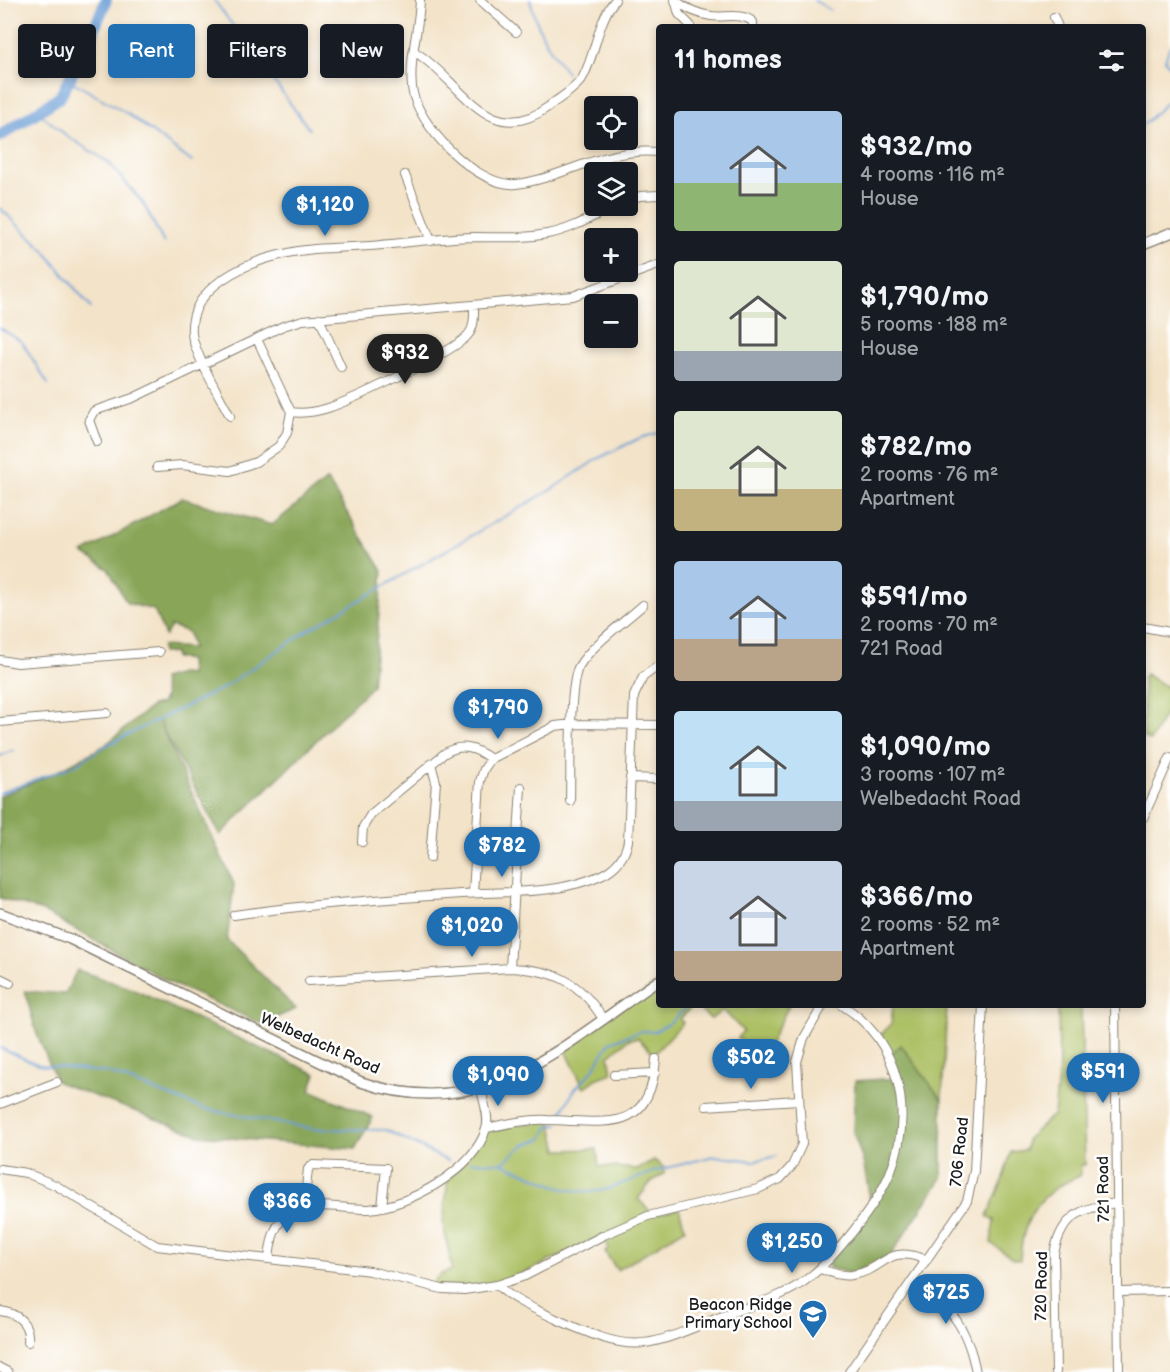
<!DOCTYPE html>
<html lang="en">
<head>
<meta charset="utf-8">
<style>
	body { margin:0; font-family:"Balsamiq Sans",sans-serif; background:#242831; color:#f1f3f6; height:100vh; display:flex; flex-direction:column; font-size:22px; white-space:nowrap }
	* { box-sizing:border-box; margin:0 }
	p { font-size:20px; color:#9ea1a6 }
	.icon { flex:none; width:33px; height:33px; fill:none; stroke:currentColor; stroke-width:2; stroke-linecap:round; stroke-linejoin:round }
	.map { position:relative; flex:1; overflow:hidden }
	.drawer { position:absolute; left:656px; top:24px; width:490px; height:984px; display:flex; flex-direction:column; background:#171b24; border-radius:6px; box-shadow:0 3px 9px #0003 }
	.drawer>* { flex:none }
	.top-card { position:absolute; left:18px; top:24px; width:548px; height:54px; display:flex; gap:12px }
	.controls { position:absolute; left:584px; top:96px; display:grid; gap:12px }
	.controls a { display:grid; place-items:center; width:54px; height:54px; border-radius:6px; background:#171b24; box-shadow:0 3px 9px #0003; font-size:30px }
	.price { position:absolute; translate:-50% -51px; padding:0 14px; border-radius:21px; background:#1f6fb2; color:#fff; font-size:20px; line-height:39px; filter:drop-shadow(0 2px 3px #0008) }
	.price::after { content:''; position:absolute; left:50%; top:36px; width:18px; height:14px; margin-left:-9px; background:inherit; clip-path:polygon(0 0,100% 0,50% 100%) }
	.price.selected { background:#222; color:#fff }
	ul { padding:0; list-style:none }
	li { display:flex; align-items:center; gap:18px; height:150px; padding:0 18px }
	li span { display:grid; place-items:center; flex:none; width:168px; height:120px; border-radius:6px; color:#555 }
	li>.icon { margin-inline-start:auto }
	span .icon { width:72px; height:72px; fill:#fffc; stroke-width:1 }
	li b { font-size:26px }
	h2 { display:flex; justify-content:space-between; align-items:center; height:72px; padding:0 18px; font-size:26px }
	.chip { padding:0 21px; border-radius:6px; background:#171b24; box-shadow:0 3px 9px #0003; font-size:21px; line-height:54px }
	.chip.selected { background:#1f6fb2; color:#fff }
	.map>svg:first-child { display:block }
	.green { fill:#acbf63; stroke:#646e40; stroke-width:1.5 }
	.forest { fill:#89a659; stroke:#52613a; stroke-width:1.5 }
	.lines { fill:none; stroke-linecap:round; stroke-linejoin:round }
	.stream { stroke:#6a9dd5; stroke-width:2 }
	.river { stroke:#6a9dd5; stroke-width:12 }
	.minor-casing { stroke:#888072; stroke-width:10 }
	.tertiary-casing { stroke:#888072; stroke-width:12 }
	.minor { stroke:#fff; stroke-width:8 }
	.tertiary { stroke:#fff; stroke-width:9 }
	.labels { text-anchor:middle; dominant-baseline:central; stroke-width:5; stroke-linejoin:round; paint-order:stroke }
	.street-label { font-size:16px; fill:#1c1c1c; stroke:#fff }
	.poi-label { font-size:16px; fill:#1c1c1c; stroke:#fff; text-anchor:end }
</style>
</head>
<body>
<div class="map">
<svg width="1170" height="1372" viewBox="0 0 1170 1372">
	<rect width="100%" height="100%" fill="#fff"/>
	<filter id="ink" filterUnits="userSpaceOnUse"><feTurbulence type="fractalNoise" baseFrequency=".0167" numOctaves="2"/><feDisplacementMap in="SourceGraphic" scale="12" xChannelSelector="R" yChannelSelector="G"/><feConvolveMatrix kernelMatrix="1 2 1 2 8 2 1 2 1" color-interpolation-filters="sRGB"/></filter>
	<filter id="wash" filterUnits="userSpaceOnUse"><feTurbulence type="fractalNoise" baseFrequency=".008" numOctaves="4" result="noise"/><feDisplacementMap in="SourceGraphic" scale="24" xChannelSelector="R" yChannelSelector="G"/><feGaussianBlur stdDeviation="1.35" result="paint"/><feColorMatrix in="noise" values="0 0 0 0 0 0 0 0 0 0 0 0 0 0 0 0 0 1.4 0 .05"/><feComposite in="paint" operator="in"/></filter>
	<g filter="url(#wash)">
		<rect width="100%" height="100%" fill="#f3e3c8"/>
		<!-- green -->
		<path class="green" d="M 1145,674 L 1170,689 L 1170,706 L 1150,741 L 1143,737 L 1143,678 Z
			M 658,983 L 658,1005 L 693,1005 L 680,1019 L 683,1023 L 654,1054 L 638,1038 L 629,1039 L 609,1056 L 612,1073 L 598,1078 L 584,1088 L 564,1047 Z
			M 694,1005 L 789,1005 L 766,1051 L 752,1049 L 738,1038 L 743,1031 L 723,1010 L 711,1019 Z
			M 893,1005 L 947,1005 L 942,1100 L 901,1046 L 890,1055 L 878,1038 L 891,1024 Z
			M 1058,1005 L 1081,1005 L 1085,1165 L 1081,1165 L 1080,1176 C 1040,1191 1022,1217 1020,1260 L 1013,1259 L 991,1243 L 994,1220 L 987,1216 L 1001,1184 L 1011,1152 L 1026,1150 L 1027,1139 L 1054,1114 L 1059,1067 Z
			M 551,1121 L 558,1150 L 597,1149 L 599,1166 L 637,1169 L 654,1160 L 663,1167 L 664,1174 L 651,1182 L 638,1199 L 654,1215 L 679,1208 L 685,1229 L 617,1270 L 605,1252 L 609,1248 L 602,1236 L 497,1286 L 432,1287 C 434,1276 443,1273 452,1270 L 443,1222 L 448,1178 L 460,1167 L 487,1128 Z"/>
		<!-- forest -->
		<path class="forest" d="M 327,480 L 383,571 L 372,686 L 220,835 L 159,722 L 234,884 L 227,940 L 296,1009 L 262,1024 L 173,984 L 42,911 L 0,898 L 0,796 L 54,773 L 104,746 L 152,706 L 161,704 L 165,697 L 162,679 L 181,674 L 190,675 L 189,660 L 175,658 L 174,653 L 162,653 L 162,646 L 193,648 L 188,632 L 171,626 L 165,636 L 154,610 L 127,603 L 108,569 L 83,553 L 182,498 L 272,525 Z
			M 77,970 L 130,988 L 316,1074 L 310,1090 L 373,1117 L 355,1149 L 198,1135 L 57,1082 L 36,1032 L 25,991 L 65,994 Z
			M 901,1045 L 942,1100 L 942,1178 L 891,1255 L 851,1274 L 829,1268 L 828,1264 L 871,1205 L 863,1161 L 853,1132 L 855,1081 L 897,1078 L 890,1055 Z"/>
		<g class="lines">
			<!-- stream -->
			<path class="stream" d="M 214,0 L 309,129
				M 530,0 C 537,29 549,50 567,73
				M 814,0 L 830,10
				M 1170,46 L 1165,60 L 1170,67
				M 69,80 L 128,114 L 192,162
				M 37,111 L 67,136 L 108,162 L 143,203 L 164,243
				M 1143,125 L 1170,99
				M 0,208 L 44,250 L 91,308
				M 0,328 L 22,342 L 48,384
				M 0,756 L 14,750
				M 0,793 L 75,765 L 105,746 L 223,688 L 308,630 L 549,491 L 597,459 L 640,438 L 658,433
				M 0,1048 L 39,1065 L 109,1073 L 204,1109 L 313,1129 L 386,1130 L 448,1161
				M 560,1115 L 575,1089 L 592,1071 L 610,1042 L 641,1031 L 656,1031 L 671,1022 L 688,1005
				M 471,1162 L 502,1163 L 524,1145 L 542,1139 L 548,1127 L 558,1124
				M 502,1163 L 563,1189 L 591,1192 L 605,1190 L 656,1171 L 714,1156 L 754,1161 L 777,1156"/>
			<!-- river -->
			<path class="river" d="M 0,136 L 60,97 L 91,37 L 106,0"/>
		</g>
	</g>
	<g filter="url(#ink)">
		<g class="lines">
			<!-- minor casing -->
			<g class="minor-casing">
				<path id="minor" d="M 420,0 C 419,29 409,58 412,87 C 415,123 477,188 516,184 C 565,178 604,147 658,152
					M 480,0 L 516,32
					M 675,0 C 685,8 698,14 711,16 C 724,18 743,12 753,22 L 753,27
					M 675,0 L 679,14 L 690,25
					M 1054,17 L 1058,27
					M 415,52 C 460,79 488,151 548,107 C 559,98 576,89 583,77 C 596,53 597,22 615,0
					M 405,175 L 431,241
					M 627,200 L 640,196 L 658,195
					M 319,318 L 341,367
					M 291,412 C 304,414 315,412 328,408 C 352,400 452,353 467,336 C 475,328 474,316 474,306
					M 230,416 C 220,397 194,353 192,334 C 188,287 247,262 284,254 C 311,247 342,248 370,246 C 405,243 440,238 474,237 C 499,237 522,239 547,234 C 571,230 592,217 614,206
					M 97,442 L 89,420 L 94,411 L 133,398 L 283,326 L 303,320 L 573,296 L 658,265
					M 157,467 L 182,465 L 230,471 L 256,462 L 279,446 L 287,433 L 291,412 L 257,339
					M 1143,627 L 1170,632
					M 0,660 L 18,663 L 159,652
					M 0,722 L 107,713
					M 630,778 L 658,779
					M 570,801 C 571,775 568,685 579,666 C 592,645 624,622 643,605
					M 1143,818 L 1170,758
					M 362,842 L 363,827 L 371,814 L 445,753 C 462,743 476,748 491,759
					M 430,858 L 436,782 L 431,764
					M 473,893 L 480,781 L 484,769 L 491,759 L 555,726 L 572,724 L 658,725
					M 234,915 C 310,904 385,899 461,894 C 506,891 559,895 601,875 C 616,868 625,857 628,841 L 634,696 L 643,677 L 658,666
					M 510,968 L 521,787
					M 0,978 L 10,983
					M 309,981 L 510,968 C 554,970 579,980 603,1019
					M 1115,1005 L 1119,1372
					M 614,1075 L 655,1073
					M 0,1104 L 57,1082
					M 706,1106 L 799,1100
					M 487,1128 C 506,1124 527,1119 547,1120 C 606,1121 650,1136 656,1059
					M 0,1169 L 26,1173 L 55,1185 L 157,1246 L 370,1271 L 442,1289 L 464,1290 L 497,1285 L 525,1276 L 604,1235 L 648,1216 L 758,1189 L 780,1179 L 792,1166 L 802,1144 L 797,1062 L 804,1038 L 823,1005
					M 304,1207 L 308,1169 L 313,1165 L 386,1168 L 382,1207
					M 269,1259 C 271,1240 274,1221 292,1212 C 314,1200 345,1210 369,1209 C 409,1206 474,1170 486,1129 C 490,1117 483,1101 481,1089
					M 820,1269 C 830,1272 841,1277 852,1275 C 887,1270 884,1243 927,1260
					M 912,1281 C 951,1306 967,1326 976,1372
					M 497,1285 C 514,1301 535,1309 556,1319 C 638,1356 643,1348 723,1316 C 751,1305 782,1298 806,1280 C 834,1259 877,1205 890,1173 C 915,1111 899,1041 842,1005
					M 1118,1292 L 1170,1291
					M 0,1311 C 17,1313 30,1323 28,1342
					M 0,1368 L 8,1372
					M 849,1372 L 967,1201 L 974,1171 L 983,1005
					M 1056,1372 L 1054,1254 C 1061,1216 1082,1207 1117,1203"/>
			</g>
			<!-- tertiary casing -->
			<g class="tertiary-casing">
				<path id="tertiary" d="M 1143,244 L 1170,233
					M 0,913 L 70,939 L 361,1082 C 486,1125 562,1045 658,981"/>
			</g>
			<!-- minor -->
			<use href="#minor" class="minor"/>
			<!-- tertiary -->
			<use href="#tertiary" class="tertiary"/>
		</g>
	</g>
	<!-- icons -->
	<defs>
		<g id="school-pin" transform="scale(1.5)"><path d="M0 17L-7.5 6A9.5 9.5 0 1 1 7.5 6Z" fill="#1f6fb2" stroke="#fff"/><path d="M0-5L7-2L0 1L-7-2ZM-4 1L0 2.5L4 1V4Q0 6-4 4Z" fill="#fff"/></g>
	</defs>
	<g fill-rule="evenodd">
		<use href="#school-pin" x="813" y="1314"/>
	</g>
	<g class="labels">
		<!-- street labels -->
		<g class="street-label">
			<text transform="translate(320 1044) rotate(24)">Welbedacht Road</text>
			<text transform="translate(960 1152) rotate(-84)">706 Road</text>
			<text transform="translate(1104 1189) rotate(-91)">721 Road</text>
			<text transform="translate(1042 1286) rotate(-89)">720 Road</text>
		</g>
		<!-- poi labels -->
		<g class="poi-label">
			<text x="792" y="1305">Beacon Ridge<tspan x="792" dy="18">Primary School</tspan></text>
		</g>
	</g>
</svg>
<div class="controls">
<a><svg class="icon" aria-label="locate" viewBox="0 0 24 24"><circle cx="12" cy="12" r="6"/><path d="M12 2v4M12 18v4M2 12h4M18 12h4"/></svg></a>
<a><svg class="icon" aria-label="layers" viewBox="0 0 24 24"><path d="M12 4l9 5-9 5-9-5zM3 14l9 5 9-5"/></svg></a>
<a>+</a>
<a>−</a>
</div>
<b class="price" style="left:325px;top:237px">$1,120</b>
<b class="price selected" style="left:405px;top:385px">$932</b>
<b class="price" style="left:498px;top:740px">$1,790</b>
<b class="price" style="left:502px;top:878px">$782</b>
<b class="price" style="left:472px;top:958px">$1,020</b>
<b class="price" style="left:751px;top:1090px">$502</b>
<b class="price" style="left:1103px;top:1104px">$591</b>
<b class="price" style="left:498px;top:1107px">$1,090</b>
<b class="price" style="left:287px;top:1234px">$366</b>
<b class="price" style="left:792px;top:1274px">$1,250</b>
<b class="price" style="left:946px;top:1325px">$725</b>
<div class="top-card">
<a class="chip">Buy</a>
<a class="chip selected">Rent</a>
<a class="chip">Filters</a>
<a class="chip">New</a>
</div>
<section class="drawer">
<h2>11 homes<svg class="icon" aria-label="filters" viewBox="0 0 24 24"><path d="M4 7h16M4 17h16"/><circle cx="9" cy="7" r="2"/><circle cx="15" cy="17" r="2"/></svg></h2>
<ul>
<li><span style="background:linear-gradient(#a9c7e8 60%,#8fb573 0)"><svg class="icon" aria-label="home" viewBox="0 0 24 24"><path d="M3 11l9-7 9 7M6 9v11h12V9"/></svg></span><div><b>$932/mo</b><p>4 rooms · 116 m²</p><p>House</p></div></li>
<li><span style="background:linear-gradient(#dfe7d0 75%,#9aa5b1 0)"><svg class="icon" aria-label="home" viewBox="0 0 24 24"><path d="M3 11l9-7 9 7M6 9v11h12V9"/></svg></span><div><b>$1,790/mo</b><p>5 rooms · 188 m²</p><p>House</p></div></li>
<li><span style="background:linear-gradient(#dfe7d0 65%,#c2b280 0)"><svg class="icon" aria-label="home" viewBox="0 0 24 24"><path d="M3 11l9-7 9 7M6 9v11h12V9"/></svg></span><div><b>$782/mo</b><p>2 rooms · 76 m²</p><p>Apartment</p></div></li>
<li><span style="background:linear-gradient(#a9c7e8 65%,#b9a48a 0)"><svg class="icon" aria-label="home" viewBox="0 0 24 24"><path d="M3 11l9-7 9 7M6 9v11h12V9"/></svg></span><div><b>$591/mo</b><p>2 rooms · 70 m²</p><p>721 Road</p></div></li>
<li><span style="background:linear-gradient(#bfe0f5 75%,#9aa5b1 0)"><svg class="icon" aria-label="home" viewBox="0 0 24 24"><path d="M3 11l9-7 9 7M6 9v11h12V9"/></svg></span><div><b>$1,090/mo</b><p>3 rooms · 107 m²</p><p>Welbedacht Road</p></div></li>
<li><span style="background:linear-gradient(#c9d6e8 75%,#b9a48a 0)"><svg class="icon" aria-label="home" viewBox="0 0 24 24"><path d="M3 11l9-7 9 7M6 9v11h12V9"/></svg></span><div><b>$366/mo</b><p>2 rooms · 52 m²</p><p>Apartment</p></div></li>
</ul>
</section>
</div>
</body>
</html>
